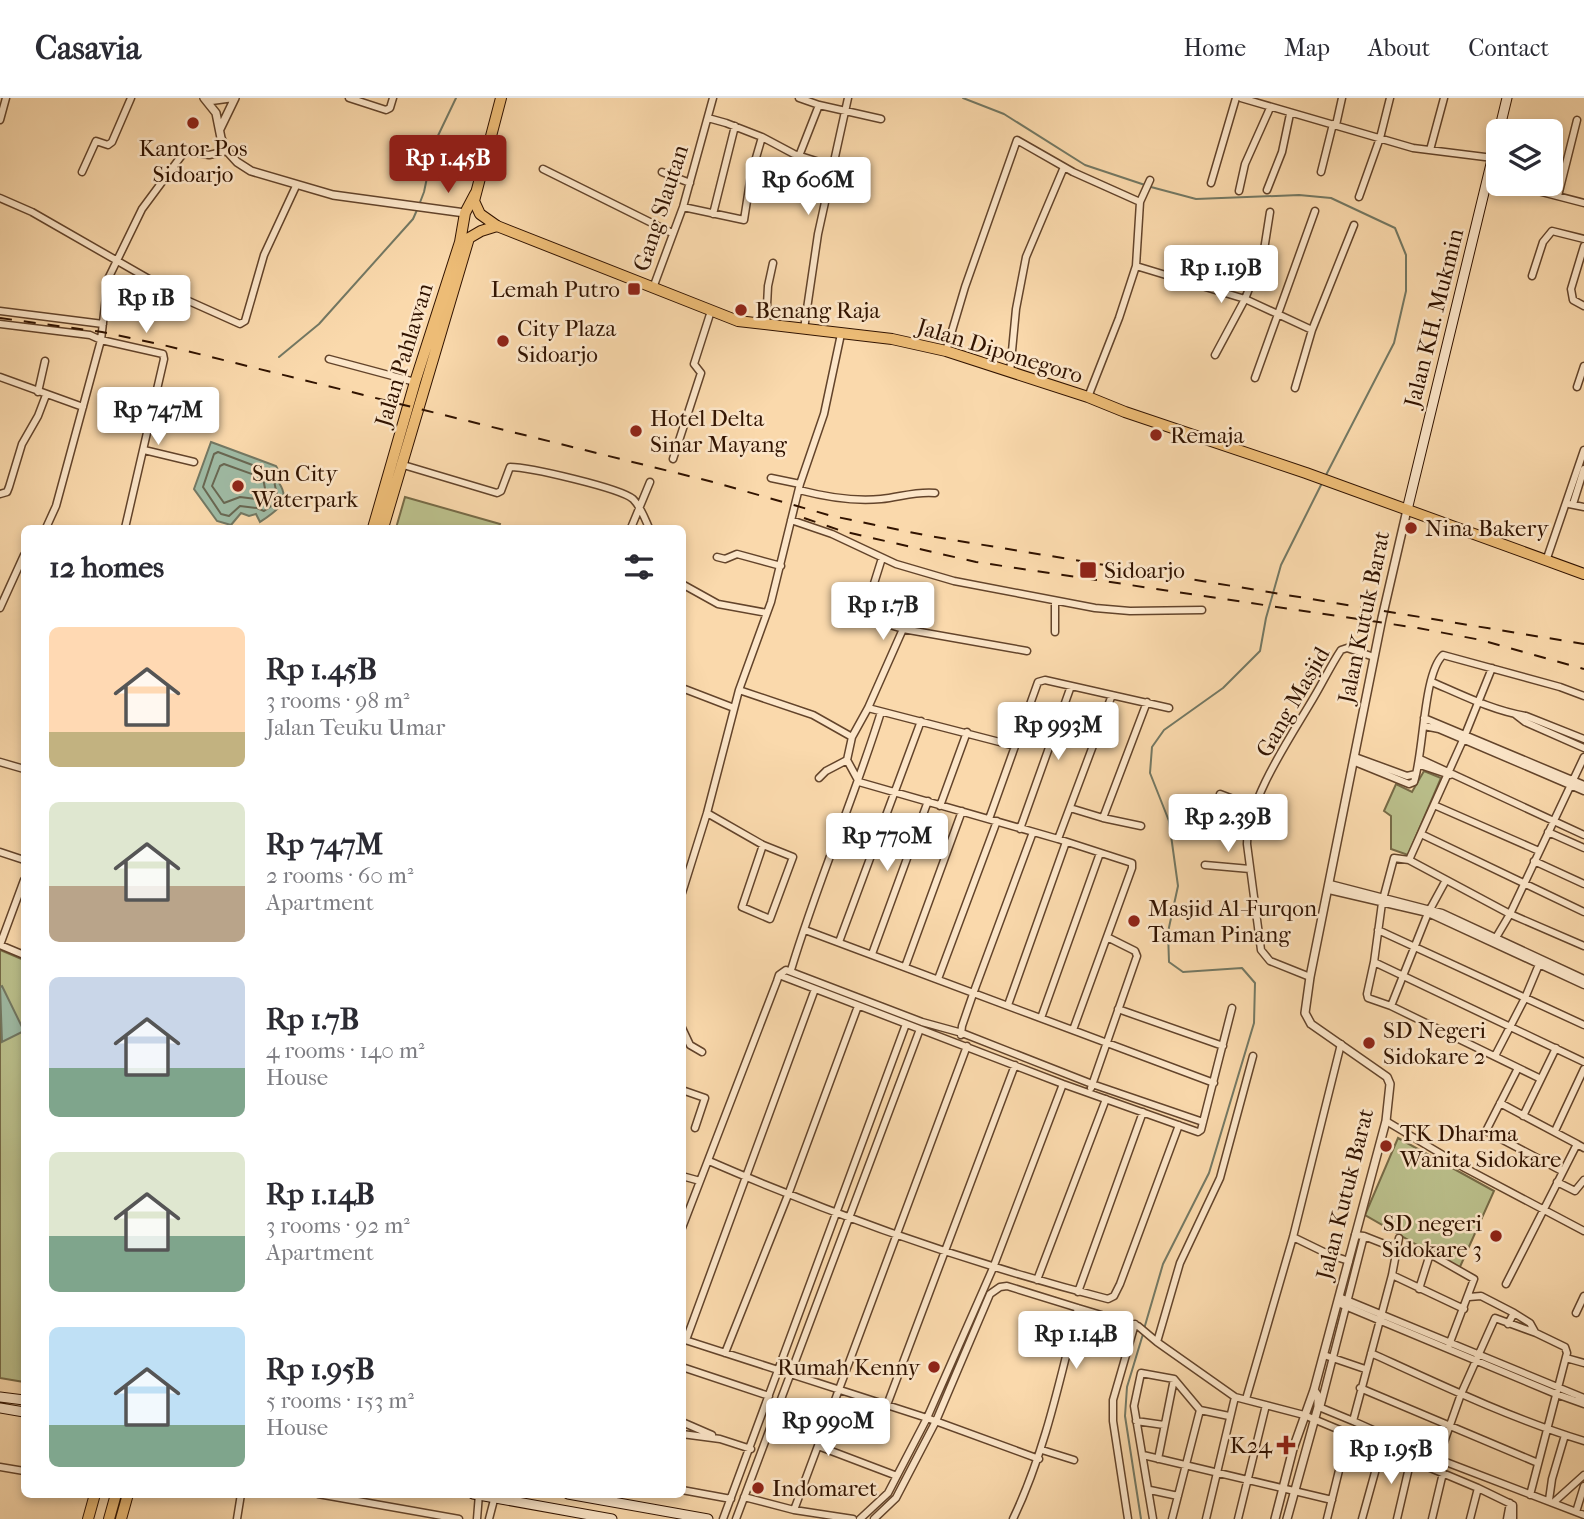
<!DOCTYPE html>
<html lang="en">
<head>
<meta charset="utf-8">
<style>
	body { margin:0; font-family:"IM FELL French Canon",serif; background:#f7f7f7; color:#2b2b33; height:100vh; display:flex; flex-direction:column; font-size:26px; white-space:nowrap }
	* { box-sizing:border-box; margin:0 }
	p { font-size:23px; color:#7c7c81 }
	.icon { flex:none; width:38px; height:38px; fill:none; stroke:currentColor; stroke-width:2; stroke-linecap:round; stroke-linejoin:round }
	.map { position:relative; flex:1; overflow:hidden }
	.sheet { position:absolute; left:21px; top:427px; width:665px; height:973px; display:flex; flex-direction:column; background:#fff; border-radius:10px; box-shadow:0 4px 10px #0003 }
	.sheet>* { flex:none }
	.buttons { position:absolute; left:1486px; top:21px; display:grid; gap:14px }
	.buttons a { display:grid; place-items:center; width:77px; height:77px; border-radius:10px; background:#fff; box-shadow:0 4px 10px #0003; font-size:35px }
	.price { position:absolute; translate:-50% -60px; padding:0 16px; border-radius:7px; background:#fff; color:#222; font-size:23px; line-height:46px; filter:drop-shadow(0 2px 4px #0008) }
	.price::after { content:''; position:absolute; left:50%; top:42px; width:21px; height:16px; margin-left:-10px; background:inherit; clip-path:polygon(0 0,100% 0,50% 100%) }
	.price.current { background:#8f2418; color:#fff }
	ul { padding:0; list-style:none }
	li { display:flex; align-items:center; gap:21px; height:175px; padding:0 28px }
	li span { display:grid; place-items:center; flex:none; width:196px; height:140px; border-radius:10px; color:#555 }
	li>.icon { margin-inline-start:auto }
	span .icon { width:84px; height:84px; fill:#fffc; stroke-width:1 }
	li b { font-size:30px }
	h2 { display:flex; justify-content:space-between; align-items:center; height:84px; padding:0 28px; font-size:30px }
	header { display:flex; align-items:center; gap:42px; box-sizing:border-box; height:98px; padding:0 35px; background:#fff; border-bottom:2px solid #e1e1e2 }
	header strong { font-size:33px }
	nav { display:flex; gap:38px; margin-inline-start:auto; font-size:24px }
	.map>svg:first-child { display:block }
	.green { fill:#bbc08c; stroke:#766a46; stroke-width:2 }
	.water { fill:#9fbba5; stroke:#737863; stroke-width:2 }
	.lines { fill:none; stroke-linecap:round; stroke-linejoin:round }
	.shore { stroke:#686752; stroke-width:2 }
	.stream { stroke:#737863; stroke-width:2 }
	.minor-casing { stroke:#63442b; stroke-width:9 }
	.tertiary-casing { stroke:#63442b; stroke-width:10 }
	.secondary-casing { stroke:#311300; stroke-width:11 }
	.primary-casing { stroke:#311300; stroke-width:12 }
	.trunk-casing { stroke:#311300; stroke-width:12 }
	.minor { stroke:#fce6c9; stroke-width:6 }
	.tertiary { stroke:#fce6c9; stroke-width:7 }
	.secondary { stroke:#fce6c9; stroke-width:9 }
	.primary { stroke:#edbc76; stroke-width:10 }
	.trunk { stroke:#edbc76; stroke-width:10 }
	.rail { stroke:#311300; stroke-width:2; stroke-dasharray:12 12; stroke-linecap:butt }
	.poi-dot { fill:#8f2418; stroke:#fce6c9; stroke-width:2.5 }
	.labels { text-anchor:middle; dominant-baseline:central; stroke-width:5; stroke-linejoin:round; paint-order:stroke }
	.poi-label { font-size:23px; fill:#311300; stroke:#fce6c9; text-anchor:start }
	.street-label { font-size:23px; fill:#311300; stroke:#fce6c9 }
</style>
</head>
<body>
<header>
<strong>Casavia</strong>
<nav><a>Home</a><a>Map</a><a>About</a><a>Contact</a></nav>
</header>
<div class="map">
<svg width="1584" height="1421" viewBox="0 0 1584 1421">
	<rect width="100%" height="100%" fill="#fad9ac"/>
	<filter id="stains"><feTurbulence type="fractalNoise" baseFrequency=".00286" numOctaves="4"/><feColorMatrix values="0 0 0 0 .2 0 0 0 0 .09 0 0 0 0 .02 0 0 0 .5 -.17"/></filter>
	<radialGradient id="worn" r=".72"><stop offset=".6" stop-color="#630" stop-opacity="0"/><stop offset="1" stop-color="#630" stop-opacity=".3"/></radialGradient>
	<!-- green -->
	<path class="green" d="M 405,399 L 500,426 L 499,430 L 396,430 Z
		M 1424,673 L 1441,680 L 1408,757 L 1391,751 L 1391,718 L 1384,713 L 1396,686 L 1412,694 Z
		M 0,852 L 24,862 L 24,1284 L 0,1280 Z
		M 1398,1040 L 1494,1093 L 1459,1171 L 1365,1117 Z"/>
	<!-- water -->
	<path class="water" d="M 211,344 L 276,368 L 284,382 L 279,385 C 292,404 275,414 260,424 L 256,416 L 249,418 L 241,415 L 231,427 L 217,423 L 194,391 Z
		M 2,888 L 24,933 L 2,944 L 0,889 Z"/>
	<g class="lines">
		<!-- shore -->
		<path class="shore" d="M 218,354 L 271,374 C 275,381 274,388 277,395 L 274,406 L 264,413 L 257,410 L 240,408 L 229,418 L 221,416 L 203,389 L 214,356 Z
			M 224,366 L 263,380 L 267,401 L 263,402 L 240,399 L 224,405 L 212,388 L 220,368 Z"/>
		<!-- stream -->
		<path class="stream" d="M 963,0 L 1004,16 L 1085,67 L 1145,87
			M 1151,89 L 1196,101 L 1299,97 L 1331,100 L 1395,130 L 1406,157 L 1406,193 L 1394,245 L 1326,377
			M 419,107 L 424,94 L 434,46 L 456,0
			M 279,259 L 319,226 L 413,121 L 417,112
			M 1144,1231 L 1163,1166 L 1209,1075 L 1254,925 L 1255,885 L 1242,870 L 1183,874 L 1169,864 L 1168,834 L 1178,788 L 1169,723 L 1150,675 L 1152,649 L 1164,632 L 1223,590 L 1260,553 L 1266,520 L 1281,467 L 1322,385
			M 1141,1421 L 1125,1318 L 1127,1289 L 1143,1236"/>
		<!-- minor casing -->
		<g class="minor-casing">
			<path id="minor" d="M 349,0 L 386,12 L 390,10 L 393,0
				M 799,0 L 819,7 L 881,21
				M 1241,0 L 1413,50 L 1493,60
				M 708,20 L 726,25 L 762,39 L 794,56 L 832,68
				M 0,22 L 6,0
				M 1336,27 L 1342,0
				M 1529,33 L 1530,27
				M 1430,52 L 1444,0
				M 799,58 L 819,7
				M 543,71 L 672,135
				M 82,74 L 96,43 L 108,47 L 112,44 L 131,0
				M 662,74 L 690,85
				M 1321,74 L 1333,26
				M 1211,85 L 1236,0
				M 1486,89 L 1511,86 L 1584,105
				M 1267,92 L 1282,54 L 1290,16
				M 1239,93 L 1245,66 L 1270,10
				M 1558,98 L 1577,22
				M 1359,99 L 1380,40 L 1390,0
				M 0,100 L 32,114 L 182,200 L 240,226 L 245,223 L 264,157 L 296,88
				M 683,109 L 744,122 L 751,77 L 762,39
				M 713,116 L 735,28
				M 1584,148 L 1571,191 L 1573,202 L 1584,208
				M 1136,168 L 1245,201 L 1312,232
				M 1532,178 L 1543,144 L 1552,133 L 1584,141
				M 653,190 L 683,109 L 713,0
				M 0,213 L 103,226
				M 0,226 L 90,237 L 101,242 L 163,256 L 164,261 L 125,430
				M 766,227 L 768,188 L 773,165
				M 804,231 L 818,136 L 848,0
				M 946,253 L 965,189 L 1017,42 L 1073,74 L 1140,104
				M 1215,257 L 1245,201 L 1264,152 L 1270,114
				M 329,261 L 415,284
				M 1010,274 L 1016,211 L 1026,159 L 1064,69
				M 0,279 L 83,309
				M 1255,280 L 1315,113
				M 1577,289 L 1584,268
				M 1295,290 L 1312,232 L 1354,127
				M 38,294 L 45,263
				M 1088,299 L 1119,220 L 1136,168 L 1140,104 L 1150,82
				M 144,352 L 194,364
				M 673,361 L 701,275 L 694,266 L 711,213
				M 400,366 L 497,395 L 501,393 L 510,369 C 529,369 620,390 633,401 C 641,409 645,421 649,430
				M 771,380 L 800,386
				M 799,392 C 826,399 853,404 881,401 C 900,399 917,393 935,395
				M 0,396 L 7,394 L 9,389 L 22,346 L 38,318 L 46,297
				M 1569,406 L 1584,409
				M 1573,406 L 1584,371
				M 791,422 L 832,436 L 896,466 L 954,483 L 1095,510 L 1130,513 L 1202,512
				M 46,430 L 56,408 L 101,242 L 108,181 L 142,111 L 185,53 L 209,57 L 227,53
				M 631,430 L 650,384
				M 717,459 L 725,461 L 737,456 L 781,468
				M 882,460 L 871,495 L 892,502 L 890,527 L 903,531
				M 1546,463 L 1584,352
				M 682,486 L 718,506 L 767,515
				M 0,510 L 24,457
				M 1055,534 L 1055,503
				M 1027,553 L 903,531 L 868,610 L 852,639 L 847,662 L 859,684 L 1058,741 L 1132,765 L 1132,770 L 1073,932
				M 1492,570 L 1463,642 L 1409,762 L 1394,760 L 1382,805 L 1374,864 L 1367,896 L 1368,900 L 1391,908 L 1541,981
				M 1432,584 C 1462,597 1494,613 1526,618 L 1584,641
				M 682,590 L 734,610
				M 739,592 L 813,617 L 852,639
				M 868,610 L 1015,648
				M 1516,617 L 1525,624 L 1584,650
				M 1424,620 L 1584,687
				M 1424,628 L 1439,631 L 1584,693
				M 1355,659 L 1407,678 L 1416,676
				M 1420,661 L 1584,737
				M 0,664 L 24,671
				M 1355,664 L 1409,686 L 1414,684 C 1424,654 1423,576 1443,557 L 1560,589 L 1584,598
				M 1420,667 L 1450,677
				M 819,680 L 826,673 L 847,662
				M 1220,696 L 1254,709
				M 1434,707 L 1539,753
				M 940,708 L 967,634
				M 1070,710 L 1103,720 L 1147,604
				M 707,715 L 763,747 L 793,759 L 770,821 L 742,809 L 763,747
				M 1103,720 L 1141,728
				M 989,721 L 1038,584 L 1045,582 L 1169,610
				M 1020,731 L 1071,588
				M 1548,734 L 1584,750
				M 1421,736 L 1584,814
				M 1058,741 L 1112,597
				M 0,754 L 24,762
				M 1409,762 L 1510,816 L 1584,848
				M 1534,763 L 1584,786
				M 1205,767 L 1250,771
				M 1330,786 L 1442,815 L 1584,881
				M 1329,792 L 1428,815 L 1584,887
				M 682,795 L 707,715 L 739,592 L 771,504 L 800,386 L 824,316 L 841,236
				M 805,832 L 1214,985
				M 1378,832 L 1584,927
				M 1494,843 L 1510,816 L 1584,659
				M 839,844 L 921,623
				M 0,847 L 24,782
				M 0,847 L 24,857
				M 872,856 L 928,703
				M 1374,864 L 1584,964
				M 905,869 L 962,713
				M 791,872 C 817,785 854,701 881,614
				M 779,877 L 1063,986 L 1198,1034 L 1201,1032 L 1232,910
				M 1310,879 L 1270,863 L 1261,852 L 1247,746 C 1247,702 1292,637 1314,599 C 1323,584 1331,567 1341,552 L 1347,550 L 1374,559
				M 938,881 L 997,723
				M 1008,907 L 1066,744
				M 1391,908 L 1428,815 L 1446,782
				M 1118,911 L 1223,948
				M 1041,920 L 1100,755
				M 682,930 L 690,947 L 702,954
				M 961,937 L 962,928 L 973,896 L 1033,734
				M 1495,958 L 1525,900 L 1540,864
				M 1518,970 L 1486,1033 L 1562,1073
				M 1091,990 L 1137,858 L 1135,853 L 1107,839
				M 682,992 L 705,1000 L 695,1030
				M 1500,1005 L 1577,1046
				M 1523,1018 L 1556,950
				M 1386,1023 L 1463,1069 L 1584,1133
				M 1555,1033 L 1584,971
				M 709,1063 C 838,1119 972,1166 1108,1201 L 1114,1198 L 1120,1186 L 1179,1027
				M 682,1078 L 700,1083
				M 1557,1084 L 1575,1093 L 1584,1082
				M 682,1130 L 777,883 L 779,877 L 786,872 L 922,924 L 962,935 L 1092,986 L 1203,1024
				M 1364,1138 L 1397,1151
				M 1293,1139 L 1330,1157 L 1349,1163
				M 1399,1140 L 1392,1177 L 1353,1323 L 1438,1361 L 1584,1417
				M 1392,1177 L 1464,1211
				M 1037,1182 L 1106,1001
				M 1506,1186 L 1577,1046 L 1584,1050
				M 1419,1191 L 1430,1156 L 1474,1181 L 1449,1247
				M 1078,1194 L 1143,1014
				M 1339,1199 L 1584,1300
				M 1469,1199 L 1481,1198 L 1514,1215 L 1508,1226
				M 1338,1205 L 1556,1296 L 1584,1306
				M 1514,1215 L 1530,1225 L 1535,1234
				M 1576,1215 L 1584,1198
				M 682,1241 L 927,1320 L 1039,1361
				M 686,1242 L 815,891
				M 1157,1244 L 1180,1165 L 1220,1080 L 1253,958
				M 725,1255 L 788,1097 L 858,908
				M 1371,1255 C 1441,1287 1510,1320 1584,1343
				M 1324,1257 L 1365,1271
				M 1566,1260 L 1584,1265
				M 682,1269 L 769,1298
				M 1360,1290 L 1538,1365
				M 1246,1301 L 1293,1139 L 1341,946
				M 887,1307 L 1015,967
				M 1319,1309 L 1353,1323
				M 1320,1310 L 1364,1138 L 1355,1137
				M 1136,1323 L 1164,1327
				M 682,1324 L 712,1337
				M 682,1336 L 720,1341 L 751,1351
				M 818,1348 L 897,1378
				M 1042,1352 L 1074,1362
				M 1143,1357 L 1332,1402
				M 1158,1361 L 1174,1281
				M 1438,1361 L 1461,1296 L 1495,1220 L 1536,1235 L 1565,1249 L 1567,1255 L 1530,1397
				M 0,1369 L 24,1373
				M 682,1392 L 731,1401
				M 1150,1392 L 1178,1398
				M 318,1396 L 459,1421
				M 744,1399 L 794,1412 L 853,1421
				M 1549,1402 L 1552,1381 L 1565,1337
				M 1554,1404 L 1584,1377
				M 794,1412 L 967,948
				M 1576,1414 L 1584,1388
				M 237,1421 L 241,1396
				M 477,1421 L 479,1396
				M 489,1421 L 495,1398
				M 723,1421 L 906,926
				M 736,1421 L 920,931
				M 860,1421 L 888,1395 L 927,1320 L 993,1170 L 1063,986
				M 874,1421 L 896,1400 L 936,1323 L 990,1196 L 1000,1189 L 1007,1188 L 1078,1210
				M 1013,1421 C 1045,1354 1060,1281 1078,1210 L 1138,1228 L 1157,1244 L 1235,1299 L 1304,1317 L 1478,1390 L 1513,1407 L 1513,1421
				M 1128,1421 L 1113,1323 L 1113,1302 L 1135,1226
				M 1153,1421 L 1134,1308 L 1141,1275 L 1174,1281 L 1200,1312 L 1229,1318
				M 1172,1421 L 1200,1312
				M 1206,1421 L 1235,1299
				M 1238,1421 L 1266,1307
				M 1327,1421 L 1348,1336
				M 1362,1421 L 1382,1349
				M 1397,1421 L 1411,1361
				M 1432,1421 L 1443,1375
				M 1470,1421 L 1478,1390
				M 1507,1421 L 1510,1405"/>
		</g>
		<!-- tertiary casing -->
		<g class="tertiary-casing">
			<path id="tertiary" d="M 204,0 L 216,15 L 221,40 L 227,53 L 237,64 L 251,73 L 333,97 L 465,115
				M 208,3 L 230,0
				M 220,31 L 235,0
				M 1275,1421 L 1293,1351 L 1314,1292 L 1386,1023 L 1390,986 L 1387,979 L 1311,926 L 1305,915 L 1310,879 L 1382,520 L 1407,412
				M 1287,1421 L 1318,1309 L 1318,1298 L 1314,1292"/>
		</g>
		<!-- secondary casing -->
		<g class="secondary-casing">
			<path id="secondary" d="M 1499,33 L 1507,0
				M 1407,412 L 1498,37
				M 0,1299 L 24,1302
				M 0,1310 L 24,1314
				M 473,1396 L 612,1421
				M 568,1396 L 708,1421"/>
		</g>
		<!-- primary casing -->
		<g class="primary-casing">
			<path id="primary" d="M 373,430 L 415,284 L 460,144 L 465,115 L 475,96
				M 383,430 L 469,140 L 481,133 L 497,128
				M 88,1421 L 95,1396
				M 109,1421 L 116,1396
				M 121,1421 L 128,1396"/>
		</g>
		<!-- trunk casing -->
		<g class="trunk-casing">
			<path id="trunk" d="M 501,0 L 474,103 L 480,116 L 497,128 L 738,223 L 892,241 L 946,253 L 1088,299 L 1125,314 L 1306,375 L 1584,476"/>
		</g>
		<!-- minor -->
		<use href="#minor" class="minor"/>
		<!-- tertiary -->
		<use href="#tertiary" class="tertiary"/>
		<!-- secondary -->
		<use href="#secondary" class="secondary"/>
		<!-- primary -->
		<use href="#primary" class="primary"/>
		<!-- trunk -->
		<use href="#trunk" class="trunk"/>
		<!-- rail -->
		<path class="rail" d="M 0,220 L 102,234 L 163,247 L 713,384 L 832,418 L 929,438 L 1584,546
			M 804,420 L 842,433 L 976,464 L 1418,530 L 1481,542 L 1584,571"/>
	</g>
	<!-- markers -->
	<g class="poi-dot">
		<circle cx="193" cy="25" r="7"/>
		<rect x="627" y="184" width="14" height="14" rx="3.5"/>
		<circle cx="741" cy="212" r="7"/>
		<circle cx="503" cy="243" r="7"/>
		<circle cx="636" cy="333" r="7"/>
		<circle cx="1156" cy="337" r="7"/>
		<circle cx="238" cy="388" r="7"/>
		<circle cx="1411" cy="430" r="7"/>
		<rect x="1079" y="463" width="18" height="18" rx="3.5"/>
		<circle cx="1134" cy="823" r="7"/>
		<circle cx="1369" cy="945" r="7"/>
		<circle cx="1386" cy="1048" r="7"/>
		<circle cx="1496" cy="1138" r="7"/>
		<circle cx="934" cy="1269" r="7"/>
		<path d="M1282.5 1336.5h7v7h7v7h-7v7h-7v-7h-7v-7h7z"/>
		<circle cx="758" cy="1390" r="7"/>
	</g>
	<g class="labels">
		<!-- poi labels -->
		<g class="poi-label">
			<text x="193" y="50" text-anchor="middle">Kantor Pos<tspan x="193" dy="26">Sidoarjo</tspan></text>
			<text x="620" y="191" text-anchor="end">Lemah Putro</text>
			<text x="755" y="212">Benang Raja</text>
			<text x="517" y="230">City Plaza<tspan x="517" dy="26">Sidoarjo</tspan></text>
			<text x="650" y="320">Hotel Delta<tspan x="650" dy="26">Sinar Mayang</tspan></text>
			<text x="1170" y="337">Remaja</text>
			<text x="252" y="375">Sun City<tspan x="252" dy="26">Waterpark</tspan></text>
			<text x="1425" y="430">Nina Bakery</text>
			<text x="1104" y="472">Sidoarjo</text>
			<text x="1148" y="810">Masjid Al-Furqon<tspan x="1148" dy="26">Taman Pinang</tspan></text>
			<text x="1383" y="932">SD Negeri<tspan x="1383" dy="26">Sidokare 2</tspan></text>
			<text x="1400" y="1035">TK Dharma<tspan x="1400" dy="26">Wanita Sidokare</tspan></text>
			<text x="1482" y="1125" text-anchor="end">SD negeri<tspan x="1482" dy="26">Sidokare 3</tspan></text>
			<text x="920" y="1269" text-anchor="end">Rumah Kenny</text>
			<text x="1272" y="1347" text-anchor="end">K24</text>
			<text x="772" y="1390">Indomaret</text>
		</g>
		<!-- street labels -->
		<g class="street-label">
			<text transform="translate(661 110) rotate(-72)">Gang Slautan</text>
			<text transform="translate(1434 220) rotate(-76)">Jalan KH. Mukmin</text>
			<text transform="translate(1000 253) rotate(17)">Jalan Diponegoro</text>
			<text transform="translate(404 257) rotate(-73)">Jalan Pahlawan</text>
			<text transform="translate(1364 519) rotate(-78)">Jalan Kutuk Barat</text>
			<text transform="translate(1293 604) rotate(-60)">Gang Masjid</text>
			<text transform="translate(1345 1096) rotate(-76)">Jalan Kutuk Barat</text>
		</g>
	</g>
	<rect width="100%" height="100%" filter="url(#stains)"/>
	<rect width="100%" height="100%" fill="url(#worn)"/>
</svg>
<div class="buttons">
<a><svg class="icon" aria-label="layers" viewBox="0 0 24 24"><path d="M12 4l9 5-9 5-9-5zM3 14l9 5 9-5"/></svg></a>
</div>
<b class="price current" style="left:448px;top:97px">Rp 1.45B</b>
<b class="price" style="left:808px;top:119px">Rp 606M</b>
<b class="price" style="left:1221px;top:207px">Rp 1.19B</b>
<b class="price" style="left:146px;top:237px">Rp 1B</b>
<b class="price" style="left:158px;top:349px">Rp 747M</b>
<b class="price" style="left:883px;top:544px">Rp 1.7B</b>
<b class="price" style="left:1058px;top:664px">Rp 993M</b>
<b class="price" style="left:1228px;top:756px">Rp 2.39B</b>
<b class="price" style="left:887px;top:775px">Rp 770M</b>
<b class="price" style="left:1076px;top:1273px">Rp 1.14B</b>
<b class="price" style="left:828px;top:1360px">Rp 990M</b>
<b class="price" style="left:1391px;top:1388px">Rp 1.95B</b>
<section class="sheet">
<h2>12 homes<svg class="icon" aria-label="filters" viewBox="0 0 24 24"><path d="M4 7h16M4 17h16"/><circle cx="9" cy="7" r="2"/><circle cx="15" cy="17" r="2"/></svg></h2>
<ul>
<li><span style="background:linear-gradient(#ffd9b3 75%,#c2b280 0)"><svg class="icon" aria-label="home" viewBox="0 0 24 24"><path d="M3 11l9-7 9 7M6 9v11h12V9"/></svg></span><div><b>Rp 1.45B</b><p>3 rooms · 98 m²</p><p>Jalan Teuku Umar</p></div></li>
<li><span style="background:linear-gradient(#dfe7d0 60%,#b9a48a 0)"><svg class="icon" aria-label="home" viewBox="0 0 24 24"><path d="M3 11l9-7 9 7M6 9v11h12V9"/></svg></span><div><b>Rp 747M</b><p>2 rooms · 60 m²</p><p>Apartment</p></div></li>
<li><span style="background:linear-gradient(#c9d6e8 65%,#7fa58c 0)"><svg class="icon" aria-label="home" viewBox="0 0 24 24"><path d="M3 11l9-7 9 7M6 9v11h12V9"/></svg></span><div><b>Rp 1.7B</b><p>4 rooms · 140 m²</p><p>House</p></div></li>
<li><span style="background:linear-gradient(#dfe7d0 60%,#7fa58c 0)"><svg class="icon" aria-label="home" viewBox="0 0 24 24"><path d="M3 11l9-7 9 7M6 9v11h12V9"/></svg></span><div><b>Rp 1.14B</b><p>3 rooms · 92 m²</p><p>Apartment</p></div></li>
<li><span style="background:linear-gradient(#bfe0f5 70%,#7fa58c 0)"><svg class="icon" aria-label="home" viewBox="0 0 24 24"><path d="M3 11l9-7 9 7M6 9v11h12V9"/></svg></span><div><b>Rp 1.95B</b><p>5 rooms · 153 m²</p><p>House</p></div></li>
</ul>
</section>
</div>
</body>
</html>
